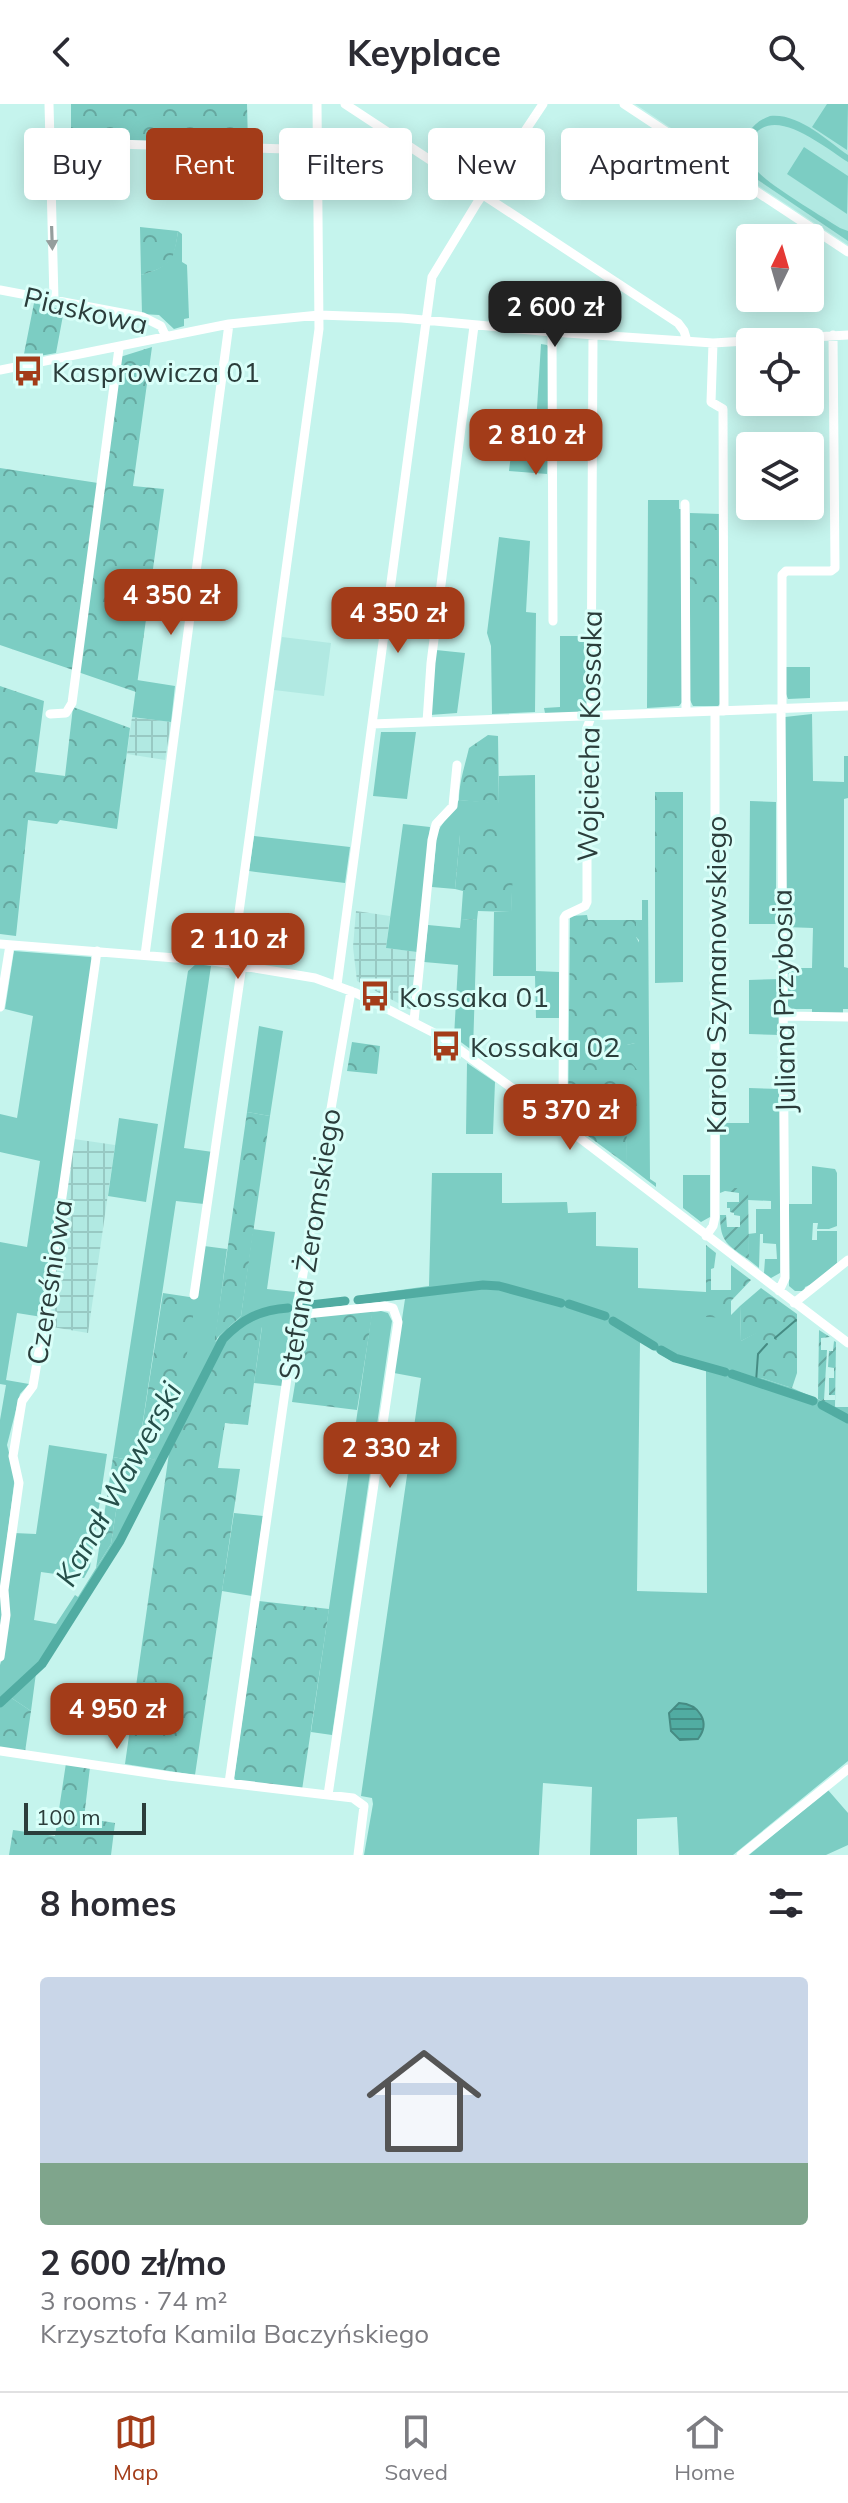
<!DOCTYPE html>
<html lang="en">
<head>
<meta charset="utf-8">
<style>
	body { margin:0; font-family:Mulish,sans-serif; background:#f7f7f7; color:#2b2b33; height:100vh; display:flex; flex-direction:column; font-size:30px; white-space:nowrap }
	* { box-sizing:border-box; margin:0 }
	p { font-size:26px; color:#7c7c81 }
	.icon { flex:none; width:44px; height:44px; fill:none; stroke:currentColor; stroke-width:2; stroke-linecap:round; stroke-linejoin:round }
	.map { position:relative; height:1751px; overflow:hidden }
	.side { display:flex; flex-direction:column; background:#fff; flex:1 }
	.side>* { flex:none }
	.top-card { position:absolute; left:24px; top:24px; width:800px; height:72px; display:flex; gap:16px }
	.needle { width:52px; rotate:5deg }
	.controls { position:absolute; left:736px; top:120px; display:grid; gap:16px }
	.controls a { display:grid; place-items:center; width:88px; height:88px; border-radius:8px; background:#fff; box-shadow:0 4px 20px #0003; font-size:40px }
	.scale { position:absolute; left:24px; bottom:20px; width:122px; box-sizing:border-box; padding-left:8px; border:4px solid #2b3d3b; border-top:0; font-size:22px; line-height:28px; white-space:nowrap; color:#2b3d3b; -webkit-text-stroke:6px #d9fff9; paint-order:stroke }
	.price { position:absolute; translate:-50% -68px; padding:0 18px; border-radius:16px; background:#a33c19; color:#fff; font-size:26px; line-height:52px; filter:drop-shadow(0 2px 4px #0008) }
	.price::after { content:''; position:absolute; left:50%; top:48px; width:24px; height:18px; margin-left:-12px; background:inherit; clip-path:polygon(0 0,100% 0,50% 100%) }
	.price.selected { background:#222; color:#fff }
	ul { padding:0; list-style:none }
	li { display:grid; align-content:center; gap:16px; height:424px; padding:0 40px }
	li+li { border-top:2px solid #e1e1e2 }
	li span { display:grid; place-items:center; height:248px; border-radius:8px; color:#555 }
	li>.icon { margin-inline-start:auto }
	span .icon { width:144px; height:144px; fill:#fffc; stroke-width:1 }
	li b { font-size:34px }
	h2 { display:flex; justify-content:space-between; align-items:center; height:96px; padding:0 40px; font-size:34px }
	.pill { padding:0 28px; border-radius:8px; background:#fff; box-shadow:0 4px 20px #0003; font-size:28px; line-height:72px }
	.pill.selected { background:#a33c19; color:#fff }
	header { display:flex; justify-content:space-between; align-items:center; height:104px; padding:0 40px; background:#fff; font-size:36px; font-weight:700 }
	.tabs { display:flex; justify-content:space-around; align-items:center; height:112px; border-top:2px solid #e1e1e2; background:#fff; font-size:22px; color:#7c7c81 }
	.tabs a { display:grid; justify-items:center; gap:4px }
	.tabs .selected { color:#a33c19 }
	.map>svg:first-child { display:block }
	.built { fill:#b1e9e2 }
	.industrial { fill:url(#industrial-grid) }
	.grass { fill:#7ccdc3; fill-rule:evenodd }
	.forest { fill:url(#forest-crowns) }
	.garden { fill:url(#garden-furrows) }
	.water { fill:url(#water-rules); stroke:#468b83; stroke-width:2 }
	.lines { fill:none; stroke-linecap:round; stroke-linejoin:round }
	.stream { stroke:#468b83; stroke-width:2 }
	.canal { stroke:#51aca2; stroke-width:9 }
	.minor { stroke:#fff; stroke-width:9 }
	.oneway { fill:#959e9d }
	.labels { text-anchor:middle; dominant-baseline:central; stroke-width:6; stroke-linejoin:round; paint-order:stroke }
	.street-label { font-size:28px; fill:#2b3d3b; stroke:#d9fff9 }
	.poi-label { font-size:28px; fill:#2b3d3b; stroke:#d9fff9; text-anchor:start }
	.water-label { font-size:30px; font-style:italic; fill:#264f4a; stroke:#d9fff9 }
</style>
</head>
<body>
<header><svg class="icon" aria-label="back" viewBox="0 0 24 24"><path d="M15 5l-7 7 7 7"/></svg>Keyplace<svg class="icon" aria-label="search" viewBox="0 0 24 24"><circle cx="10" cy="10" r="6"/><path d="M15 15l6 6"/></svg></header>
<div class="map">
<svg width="848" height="1751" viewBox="0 0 848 1751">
	<defs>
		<pattern id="industrial-grid" width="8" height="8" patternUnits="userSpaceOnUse" patternTransform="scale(2)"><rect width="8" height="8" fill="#b1e9e2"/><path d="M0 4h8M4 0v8" fill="none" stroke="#98c9c3"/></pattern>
		<pattern id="forest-crowns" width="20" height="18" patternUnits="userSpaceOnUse" patternTransform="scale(2)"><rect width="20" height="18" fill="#7ccdc3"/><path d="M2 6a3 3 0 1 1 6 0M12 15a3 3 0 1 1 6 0" fill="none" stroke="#66a8a0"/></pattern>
		<pattern id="garden-furrows" width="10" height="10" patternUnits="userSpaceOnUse" patternTransform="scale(2)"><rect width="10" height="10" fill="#7ccdc3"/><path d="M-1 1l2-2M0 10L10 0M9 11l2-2" fill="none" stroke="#66a8a0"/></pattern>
		<pattern id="water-rules" width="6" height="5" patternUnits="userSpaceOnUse" patternTransform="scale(2)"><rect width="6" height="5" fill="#51aca2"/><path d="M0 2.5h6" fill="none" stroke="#438d85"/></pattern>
	</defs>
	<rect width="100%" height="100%" fill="#c5f4ed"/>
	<!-- built -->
	<path class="built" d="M 635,0 L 848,0 L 848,141 L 674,26 Z
		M 282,533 L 331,539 L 324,592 L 274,586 Z"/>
	<!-- industrial -->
	<path class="industrial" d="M 132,613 L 171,618 L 165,656 L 127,650 Z
		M 356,807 L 390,812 L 386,844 L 417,848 L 411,906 L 357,877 L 353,843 Z
		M 74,1035 L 115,1041 L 88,1229 L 46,1222 Z"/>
	<!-- grass -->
	<path class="grass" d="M 827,0 L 848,0 L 847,46 L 812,23 Z
		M 770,12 C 799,9 826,36 848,51 L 848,58 C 825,44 774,0 753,33 C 748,42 748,54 754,63 C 763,78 822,112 840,124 L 848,127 L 848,137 L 755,74 C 734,53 742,22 770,12 Z
		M 804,43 L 848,72 L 847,110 L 787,70 Z
		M 178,127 L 182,130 L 182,158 L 187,161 L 189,214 L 184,215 L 184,222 L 174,225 L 159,211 L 142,210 L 141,171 C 169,163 174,156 178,127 Z
		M 541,240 L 547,241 L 549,244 L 547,370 L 509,367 L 513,334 L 535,336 Z
		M 648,396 L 679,396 L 679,405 L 682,405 L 683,597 L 679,602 L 647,604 Z
		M 499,433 L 530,437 L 526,508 L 536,509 L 535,608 L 492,610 L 491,542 L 487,529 Z
		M 690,502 L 721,502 L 720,600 L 718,602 L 693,602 L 690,596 Z
		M 560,532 L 584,532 L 587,606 L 583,609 L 548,611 L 545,609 L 544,604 L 560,603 Z
		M 436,546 L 465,549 L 457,609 L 430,611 Z
		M 784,563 L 810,563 L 810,594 L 788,595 L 786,590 Z
		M 137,576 L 175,582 L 171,618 L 132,613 Z
		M 812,610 L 813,677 L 844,678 L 844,652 L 848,652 L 848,694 L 844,695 L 844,863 L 848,864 L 848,905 L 843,905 L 843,909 L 812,909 L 812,905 L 792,905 L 788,902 L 788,864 L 812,864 L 813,824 L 785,823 L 785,613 Z
		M 381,628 L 416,628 L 407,695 L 373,692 Z
		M 535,671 L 536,867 L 559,868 L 559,914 L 536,914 L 535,872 L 493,872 L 494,808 L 511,808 L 512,769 L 500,769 L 460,731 L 455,785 L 432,783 L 437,728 L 459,696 L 499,699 L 499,672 Z
		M 750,697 L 776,698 L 776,820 L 749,820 Z
		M 403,720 L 430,723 L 417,848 L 386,844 Z
		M 254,732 L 350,743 L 345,779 L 249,767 Z
		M 655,773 L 683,773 L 683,878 L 655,879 Z
		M 642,796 L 648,796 L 650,1075 L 656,1079 L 656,1083 L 626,1060 L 627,941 L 635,939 L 639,836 L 636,833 L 636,816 L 642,816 Z
		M 461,815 L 477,816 L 473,947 L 454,933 L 458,861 L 424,858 L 428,821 L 460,824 Z
		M 14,847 L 91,853 L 93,857 L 42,1213 L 17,1209 L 6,1276 L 29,1280 L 20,1290 L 7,1341 L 15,1372 L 1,1483 L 4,1510 L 0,1541 L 0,1316 L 6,1281 L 0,1280 L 0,1138 L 27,1143 L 40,1057 L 0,1048 L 0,1010 L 17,1014 L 33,912 L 5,905 Z
		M 196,860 L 211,862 L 184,1044 L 213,1048 L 204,1100 L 176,1097 L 138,1350 L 154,1356 L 204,1142 L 227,1145 L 215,1238 L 241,1212 L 253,1125 L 275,1128 L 267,1185 L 295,1188 L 291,1206 L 282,1282 L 254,1279 L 262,1223 L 237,1238 L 238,1223 L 224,1237 L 121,1440 L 44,1562 L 36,1569 L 31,1607 L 10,1593 L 0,1602 L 0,1561 L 4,1549 L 6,1489 L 14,1429 L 36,1430 L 49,1341 L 107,1350 L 90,1463 L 84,1474 L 41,1468 L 34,1516 L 56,1520 L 75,1491 L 78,1493 L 111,1440 L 124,1355 L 113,1353 L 188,867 Z
		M 781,875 L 781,931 L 749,930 L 749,876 Z
		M 259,922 L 283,927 L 270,1012 L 247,1008 Z
		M 467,959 L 495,978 L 493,1030 L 466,1030 Z
		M 749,984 L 781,985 L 780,1169 L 771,1174 L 764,1169 L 765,1155 L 777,1155 L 776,1140 L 763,1139 L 763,1130 L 760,1130 L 759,1164 L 749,1156 L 748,1130 L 756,1129 L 756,1105 L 771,1105 L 771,1097 L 748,1096 L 748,1084 L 720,1084 L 720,1019 L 749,1019 Z
		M 119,1014 L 158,1020 L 146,1098 L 108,1092 Z
		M 812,1062 L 835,1065 L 837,1069 L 837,1122 L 829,1125 L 817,1125 L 818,1119 L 813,1119 L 812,1136 L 817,1136 L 817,1127 L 837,1127 L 837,1159 L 812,1180 L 805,1183 L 804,1187 L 795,1187 L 789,1182 L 789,1100 L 812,1100 Z
		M 432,1069 L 502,1069 L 502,1099 L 567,1098 L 568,1109 L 596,1108 L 596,1142 L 638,1144 L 638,1184 L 706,1188 L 707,1213 L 730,1212 L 740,1202 L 741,1237 L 761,1226 L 761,1274 L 792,1284 L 836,1303 L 848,1303 L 848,1657 L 733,1751 L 679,1751 L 677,1713 L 637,1715 L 637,1751 L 590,1751 L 592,1683 L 543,1679 L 539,1751 L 364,1751 L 373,1700 L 372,1694 L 361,1692 L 421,1274 L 394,1269 L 405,1195 L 357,1200 L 357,1192 L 429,1182 ZM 640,1237 L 671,1257 L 706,1266 L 707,1489 L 637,1487 Z
		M 683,1071 L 710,1071 L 710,1113 L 701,1118 L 683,1104 Z
		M 381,1207 L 388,1209 L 392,1217 L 332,1631 L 311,1628 L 372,1208 Z
		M 234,1409 L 263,1412 L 252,1492 L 222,1487 Z
		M 828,1686 L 848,1709 L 848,1741 L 826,1751 L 749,1751 Z"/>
	<!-- forest -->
	<path class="forest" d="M 71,0 L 247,0 L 248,40 L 71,36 Z
		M 140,123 L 178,127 C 174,158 171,162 141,171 Z
		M 34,199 L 64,206 L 56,249 L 23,255 Z
		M 152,243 L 133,382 L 164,385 L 136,588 L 78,568 L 120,253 Z
		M 0,364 L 98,379 L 73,566 L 0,541 Z
		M 690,409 L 721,410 L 721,502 L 690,502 Z
		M 0,582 L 44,597 L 35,668 L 65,672 L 73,603 L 130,624 L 117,725 L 60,716 L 57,720 L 28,716 L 16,832 L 0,830 Z
		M 488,631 L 498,632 L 499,700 L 459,696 C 459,679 465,661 469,644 Z
		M 655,688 L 683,688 L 683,773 L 655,773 Z
		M 471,722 L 498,722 L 500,769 L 513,769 L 511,808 L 478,807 L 477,816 L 461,815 L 463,787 L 455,785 L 460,731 Z
		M 587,811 L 588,816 L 636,816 L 636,833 L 642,844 L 642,927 L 635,939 L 627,941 L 627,956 C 647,967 642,997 641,1017 L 635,1022 L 627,1023 L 626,1060 L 573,1021 L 568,1011 L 570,812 Z
		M 352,938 L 380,942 L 377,970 L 347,967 Z
		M 247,1008 L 270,1012 L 241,1212 L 218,1233 L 214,1240 Z
		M 706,1141 L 716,1149 L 714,1164 L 711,1165 L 711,1186 L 731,1186 L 731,1161 L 751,1176 L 731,1197 L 731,1214 L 706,1213 Z
		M 761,1184 L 797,1210 L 797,1269 L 792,1284 L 761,1274 L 761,1227 L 741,1237 L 740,1202 Z
		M 163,1189 L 196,1194 L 177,1311 L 154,1356 L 138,1350 Z
		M 373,1205 L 357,1306 L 292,1298 L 306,1214 Z
		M 239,1222 L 238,1237 L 247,1229 L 262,1222 L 248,1321 L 225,1319 L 218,1364 L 240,1365 L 195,1671 L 125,1660 L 170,1342 L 224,1237 Z
		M 113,1353 L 124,1355 L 111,1440 L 96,1464 Z
		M 259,1497 L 329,1505 L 302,1686 L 238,1678 L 234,1674 Z
		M 10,1593 L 31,1607 L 25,1648 L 0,1644 L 0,1602 Z
		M 66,1659 L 90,1663 L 84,1714 L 115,1719 L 111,1751 L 9,1751 L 13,1726 L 55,1732 Z"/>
	<!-- garden -->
	<path class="garden" d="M 720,1084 L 748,1084 L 749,1156 C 728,1141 720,1139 720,1111 L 726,1111 L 727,1123 L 740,1123 L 740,1112 L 734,1111 L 734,1109 L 730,1108 L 730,1104 L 727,1104 L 727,1098 L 739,1098 L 739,1089 L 725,1087 L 720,1089 Z
		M 819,1226 L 830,1233 L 821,1234 L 821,1246 L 827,1246 L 824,1296 L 835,1296 L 835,1291 L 829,1291 L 829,1274 L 834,1274 L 834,1264 L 828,1263 L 829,1247 L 833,1247 L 834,1237 L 836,1238 L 835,1303 L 818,1295 Z"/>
	<!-- water -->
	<path class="water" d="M 679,1599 C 699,1600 711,1618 698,1635 L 680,1636 L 671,1627 L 669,1609 Z"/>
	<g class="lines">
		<!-- stream -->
		<path class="stream" d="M 775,1234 L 796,1216
			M 756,1278 L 758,1250 L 767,1240"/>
		<!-- canal -->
		<path class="canal" d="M 358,1196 L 483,1181 L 499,1182 L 561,1199
			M 569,1200 L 605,1212
			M 302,1202 L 345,1197
			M 613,1217 L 654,1242
			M 661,1246 L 675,1254 L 725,1268
			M 732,1270 L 813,1297
			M 822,1301 L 848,1315
			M 0,1599 L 42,1560 L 120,1437 L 223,1235 C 242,1215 260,1206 288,1204"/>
		<!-- minor -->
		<path class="minor" d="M 49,0 L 54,196
			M 345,0 L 678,219 L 684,227 L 687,237
			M 624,0 L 848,148
			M 49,38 L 319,46
			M 0,186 L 143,213 L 161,222 L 166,233
			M 552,228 L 553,517
			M 713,239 L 711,298 L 723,305 L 724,607
			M 0,266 L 229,220 L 319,211 L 402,214 L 552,228 L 713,239 L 848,231
			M 685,400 L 686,608
			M 782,605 L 782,471 L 786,467 L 831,467 L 835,464 L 833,231
			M 50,610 L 66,609 L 72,599 L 119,244
			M 427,618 L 431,559 L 474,222
			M 372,620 L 848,602
			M 0,840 L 213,857 L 315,874 L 356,889 L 442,933 L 564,1022 L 848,1239
			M 145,851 L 229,220
			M 232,859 L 319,225 L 317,0
			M 337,881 L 432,173 L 477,99 L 543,0
			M 0,903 L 10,841
			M 785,912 L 848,913
			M 414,917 L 432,736 L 436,720 L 453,702 L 457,661
			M 557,1017 L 563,1002 L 564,814 L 566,811 L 585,802 L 587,798 L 587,624 L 591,613 L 593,231
			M 706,1132 L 713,1122 L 715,1113 L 715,608
			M 779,1187 L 785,1174 L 781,605
			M 194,1191 L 242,861
			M 794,1199 L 848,1156
			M 296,1211 L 385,1202 L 393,1204 L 398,1218 L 328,1691
			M 0,1553 L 6,1511 L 4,1486 L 19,1379 L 13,1352 L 22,1297 L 33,1282 L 45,1212 L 97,847
			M 0,1647 L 169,1672 L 353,1694 L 364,1702 L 358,1751
			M 229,1679 L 296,1211 L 351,887
			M 741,1751 L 848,1665"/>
	</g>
	<!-- one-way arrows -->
	<defs><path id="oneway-solid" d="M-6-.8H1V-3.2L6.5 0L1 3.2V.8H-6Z" transform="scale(2)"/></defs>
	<use class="oneway" href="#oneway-solid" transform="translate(52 134) rotate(88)"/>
	<!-- icons -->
	<defs>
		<g id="bus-bare" transform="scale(2.4)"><path d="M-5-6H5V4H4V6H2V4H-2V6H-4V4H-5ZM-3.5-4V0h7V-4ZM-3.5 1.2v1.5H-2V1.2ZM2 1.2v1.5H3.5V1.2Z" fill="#a33c19" stroke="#d9fff9" stroke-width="2.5" paint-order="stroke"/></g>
	</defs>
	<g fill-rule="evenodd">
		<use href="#bus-bare" x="28" y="267"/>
		<use href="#bus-bare" x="375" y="892"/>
		<use href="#bus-bare" x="446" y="942"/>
	</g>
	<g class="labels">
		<!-- street labels -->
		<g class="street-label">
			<text transform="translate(86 206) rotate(13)">Piaskowa</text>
			<text transform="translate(589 632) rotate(-89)">Wojciecha Kossaka</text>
			<text transform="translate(715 871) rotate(-90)">Karola Szymanowskiego</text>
			<text transform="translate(783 897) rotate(-91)">Juliana Przybosia</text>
			<text transform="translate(309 1140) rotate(-81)">Stefana Żeromskiego</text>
			<text transform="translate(49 1178) rotate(-81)">Czereśniowa</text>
		</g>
		<!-- poi labels -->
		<g class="poi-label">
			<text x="52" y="267">Kasprowicza 01</text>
			<text x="399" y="892">Kossaka 01</text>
			<text x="470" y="942">Kossaka 02</text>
		</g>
		<!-- water labels -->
		<g class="water-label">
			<text transform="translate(118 1380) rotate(-61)">Kanał Wawerski</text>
		</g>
	</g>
</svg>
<div class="controls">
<a><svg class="needle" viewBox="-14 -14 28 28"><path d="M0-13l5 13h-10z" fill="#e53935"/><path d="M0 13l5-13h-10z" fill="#7c7c81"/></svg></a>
<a><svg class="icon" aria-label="locate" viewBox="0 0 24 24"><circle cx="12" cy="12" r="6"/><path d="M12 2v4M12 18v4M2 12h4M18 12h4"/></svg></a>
<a><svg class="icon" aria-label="layers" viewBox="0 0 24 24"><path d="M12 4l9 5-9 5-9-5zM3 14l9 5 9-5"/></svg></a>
</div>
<div class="scale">100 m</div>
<b class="price selected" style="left:555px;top:245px">2 600 zł</b>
<b class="price" style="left:536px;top:373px">2 810 zł</b>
<b class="price" style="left:171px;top:533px">4 350 zł</b>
<b class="price" style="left:398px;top:551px">4 350 zł</b>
<b class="price" style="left:238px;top:877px">2 110 zł</b>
<b class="price" style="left:570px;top:1048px">5 370 zł</b>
<b class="price" style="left:390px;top:1386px">2 330 zł</b>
<b class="price" style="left:117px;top:1647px">4 950 zł</b>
<div class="top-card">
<a class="pill">Buy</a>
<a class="pill selected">Rent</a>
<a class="pill">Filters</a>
<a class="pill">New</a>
<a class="pill">Apartment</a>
</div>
</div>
<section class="side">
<h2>8 homes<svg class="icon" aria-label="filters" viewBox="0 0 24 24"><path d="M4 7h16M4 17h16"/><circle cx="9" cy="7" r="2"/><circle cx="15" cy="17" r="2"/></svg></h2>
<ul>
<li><span style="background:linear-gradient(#c9d6e8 75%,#7fa58c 0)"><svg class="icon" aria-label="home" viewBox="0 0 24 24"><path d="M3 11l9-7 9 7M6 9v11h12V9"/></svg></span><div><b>2 600 zł/mo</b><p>3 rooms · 74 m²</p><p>Krzysztofa Kamila Baczyńskiego</p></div></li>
</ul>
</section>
<nav class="tabs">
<a class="selected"><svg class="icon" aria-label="map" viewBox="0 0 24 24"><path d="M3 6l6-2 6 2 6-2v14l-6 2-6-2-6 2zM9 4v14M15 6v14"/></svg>Map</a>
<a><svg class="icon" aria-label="saved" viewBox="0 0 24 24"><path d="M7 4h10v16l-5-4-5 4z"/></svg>Saved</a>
<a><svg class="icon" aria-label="home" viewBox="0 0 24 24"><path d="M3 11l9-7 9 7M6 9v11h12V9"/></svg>Home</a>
</nav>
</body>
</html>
